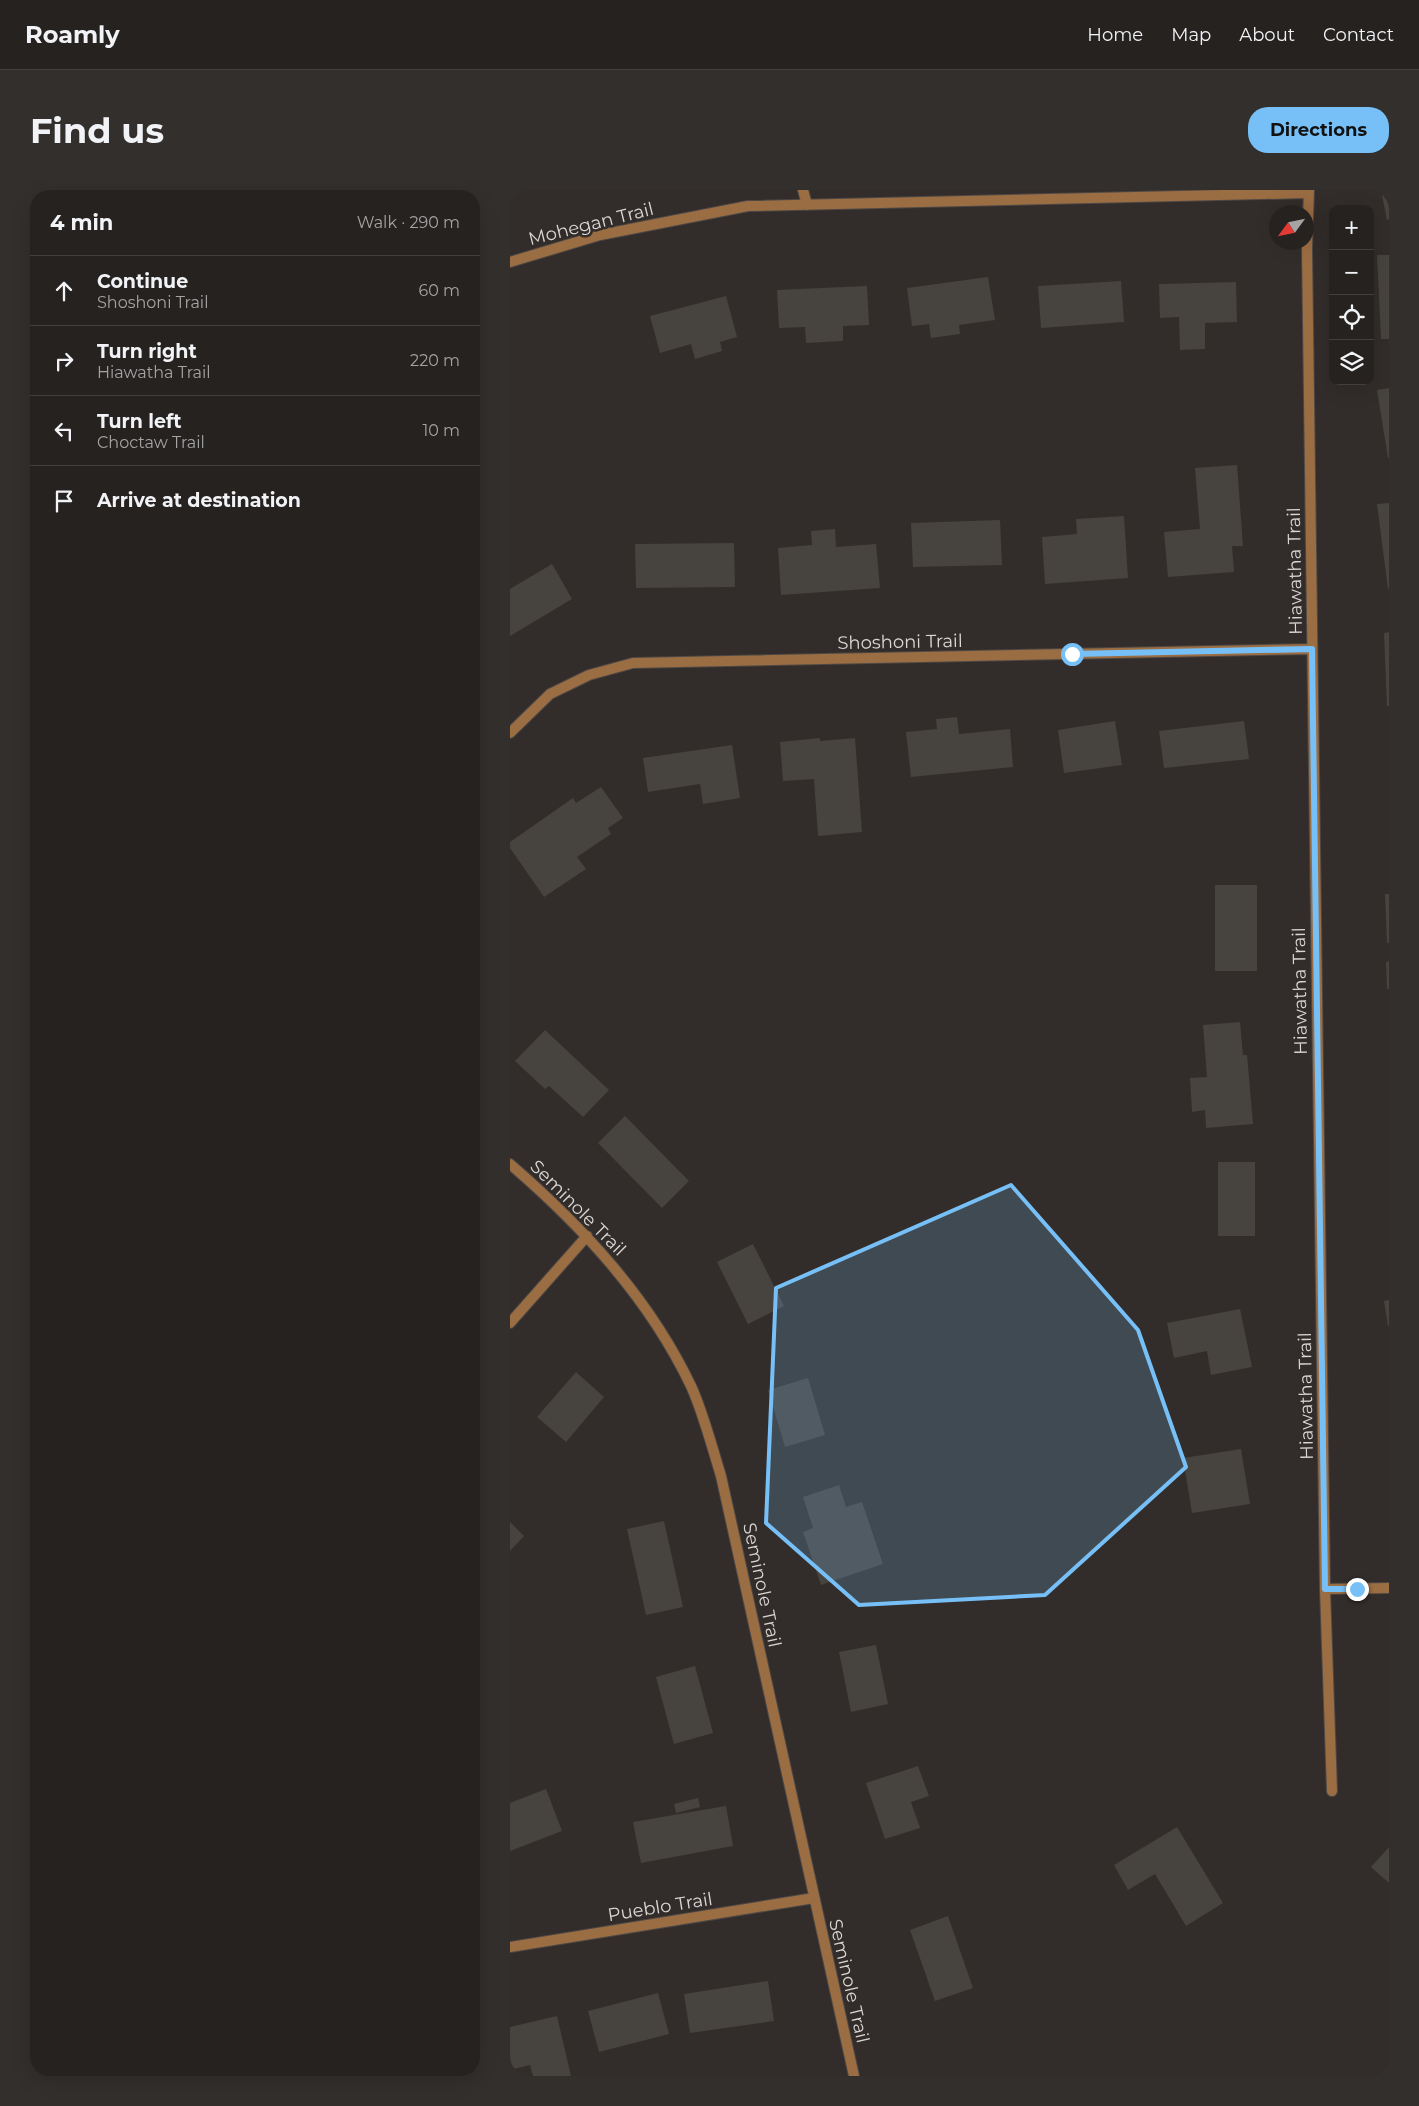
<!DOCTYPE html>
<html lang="en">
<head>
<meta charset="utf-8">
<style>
  body { margin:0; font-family:Montserrat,sans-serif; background:#322f2d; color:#f1f3f6 }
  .controls { position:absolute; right:15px; top:15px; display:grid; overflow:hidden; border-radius:10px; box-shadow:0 5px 20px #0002 }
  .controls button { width:45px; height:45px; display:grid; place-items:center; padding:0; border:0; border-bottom:1px solid #423f3e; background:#262220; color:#f1f3f6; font:25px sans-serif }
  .compass { position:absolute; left:759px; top:15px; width:45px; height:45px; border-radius:50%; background:#262220; box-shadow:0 5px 20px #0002; rotate:237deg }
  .stop { position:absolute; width:15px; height:15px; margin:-11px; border:4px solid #77c0f7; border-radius:50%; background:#fff }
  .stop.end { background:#77c0f7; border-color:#fff; box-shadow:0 1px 5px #0008 }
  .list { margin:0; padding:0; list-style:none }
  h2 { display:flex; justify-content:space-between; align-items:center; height:65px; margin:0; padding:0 20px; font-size:21px }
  h2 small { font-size:16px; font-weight:400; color:#a4a4a5 }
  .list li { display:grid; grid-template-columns:32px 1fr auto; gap:15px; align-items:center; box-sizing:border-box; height:70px; padding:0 20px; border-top:1px solid #423f3e }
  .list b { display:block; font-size:19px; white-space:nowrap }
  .list p { margin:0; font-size:16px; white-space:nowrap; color:#a4a4a5 }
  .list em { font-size:16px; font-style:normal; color:#a4a4a5 }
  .icon { flex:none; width:28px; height:28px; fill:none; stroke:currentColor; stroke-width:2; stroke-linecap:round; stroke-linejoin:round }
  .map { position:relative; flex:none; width:879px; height:1886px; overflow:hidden; border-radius:20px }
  header { display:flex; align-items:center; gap:30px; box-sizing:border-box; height:70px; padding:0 25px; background:#262220; border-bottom:1px solid #423f3e }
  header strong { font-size:24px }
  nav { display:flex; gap:28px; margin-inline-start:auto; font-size:18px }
  .intro { display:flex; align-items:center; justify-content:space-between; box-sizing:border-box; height:120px; padding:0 30px }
  h1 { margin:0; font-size:35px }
  .button { padding:12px 22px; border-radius:20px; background:#77c0f7; color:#111; font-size:18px; font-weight:700 }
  main { display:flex; gap:30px; padding:0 30px }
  aside { flex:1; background:#262220; border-radius:20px; box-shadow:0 5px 20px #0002 }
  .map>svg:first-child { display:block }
  .building { fill:#47433f }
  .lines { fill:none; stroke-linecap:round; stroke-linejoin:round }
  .street-casing { stroke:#4d4845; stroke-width:12 }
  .street { stroke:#9b6d43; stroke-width:10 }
  .route { stroke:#77c0f7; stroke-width:6 }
  .marked { fill:#77c0f7; fill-opacity:0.2; stroke:#77c0f7; stroke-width:4; stroke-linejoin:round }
  .labels { text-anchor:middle; stroke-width:5; stroke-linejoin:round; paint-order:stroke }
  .street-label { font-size:18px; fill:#dad7d5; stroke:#322d2a }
</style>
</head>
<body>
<header>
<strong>Roamly</strong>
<nav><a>Home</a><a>Map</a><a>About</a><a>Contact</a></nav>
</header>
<div class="intro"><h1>Find us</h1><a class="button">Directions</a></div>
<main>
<aside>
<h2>4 min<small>Walk · 290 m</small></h2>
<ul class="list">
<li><svg class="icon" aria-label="ahead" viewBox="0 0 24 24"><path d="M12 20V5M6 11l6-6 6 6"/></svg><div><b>Continue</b><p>Shoshoni Trail</p></div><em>60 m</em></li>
<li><svg class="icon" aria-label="right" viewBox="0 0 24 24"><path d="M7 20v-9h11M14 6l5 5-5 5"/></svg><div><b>Turn right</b><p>Hiawatha Trail</p></div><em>220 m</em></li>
<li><svg class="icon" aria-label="left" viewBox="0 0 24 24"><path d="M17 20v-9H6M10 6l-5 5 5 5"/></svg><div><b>Turn left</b><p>Choctaw Trail</p></div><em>10 m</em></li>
<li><svg class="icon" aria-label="arrive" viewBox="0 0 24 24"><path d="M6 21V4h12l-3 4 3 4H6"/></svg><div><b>Arrive at destination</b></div></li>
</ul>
</aside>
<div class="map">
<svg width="879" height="1886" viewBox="0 0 879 1886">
  <rect width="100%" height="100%" fill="#322d2a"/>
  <path class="building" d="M871 0H879V29L877 30Z
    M867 65H879V149H871Z
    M478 87 485 130 449 135 450 144 421 148 419 134 402 136 397 98Z
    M611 91 614 132 531 138 528 96Z
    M726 92 727 132 695 133V159L670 160 669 127 650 128 649 94Z
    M357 96 359 135 333 136V151L296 153 295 137 269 138 267 100Z
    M216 106 227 147 210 152 212 161 185 169 181 154 150 163 140 126Z
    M879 198V268H878L867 200Z
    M727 275 733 356H722L724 382 658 387 654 342 690 339 685 278Z
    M879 313V399H878L867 314Z
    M614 326 618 388 535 394 532 347 567 344 566 329Z
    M490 330 492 375 403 377 401 333Z
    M325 339 326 357 366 354 370 398 271 405 268 358 302 355 301 341Z
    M224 353 225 397 126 398 125 354Z
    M42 374 62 409 0 446V399Z
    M879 442V516H877L874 443Z
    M447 527 449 544 500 539 503 577 401 587 396 542 427 539 426 529Z
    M605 531 612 575 554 583 548 540Z
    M734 531 739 569 654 578 649 541Z
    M310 548V551L345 548 352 642 308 646 304 589 273 591 270 552Z
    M222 555 230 608 193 614 190 594 138 602 133 568Z
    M91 597 113 628 98 638 101 644 67 667 76 679 34 707 0 658V652L63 608 66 613Z
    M705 695H747V781H705Z
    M875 704H879V753H877Z
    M879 771V799H877L876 772Z
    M730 832 733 865H737L743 934 696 938 695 920 682 922 680 888 697 887 693 835Z
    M35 840 99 900 73 927 39 896 35 899 5 871Z
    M115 926 179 991 152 1018 88 953Z
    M708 972H745V1046H708Z
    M243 1054 274 1116 238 1134 207 1072Z
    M879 1110V1136H878L874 1111Z
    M730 1119 742 1177 701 1185 697 1161 664 1168 657 1133Z
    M66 1182 94 1207 56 1252 27 1227Z
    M298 1188 315 1245 275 1257 258 1200Z
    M731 1259 740 1314 682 1323 673 1268Z
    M329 1295 336 1317 352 1312 373 1374 311 1395 293 1342 303 1338 293 1307Z
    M154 1331 173 1417 136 1425 117 1339Z
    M0 1332 14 1346 0 1361Z
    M366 1455 378 1514 341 1522 329 1462Z
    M185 1476 203 1543 164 1554 146 1487Z
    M408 1576 419 1606 401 1612 410 1638 375 1649 356 1593Z
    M36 1599 52 1641 0 1661V1613Z
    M188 1608 190 1617 166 1623 164 1614Z
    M216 1616 223 1656 131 1673 123 1632Z
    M667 1637 713 1713 676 1736 645 1684 618 1700 604 1675Z
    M879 1657V1693L861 1677Z
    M438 1726 463 1798 425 1811 400 1740Z
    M258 1791 264 1831 180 1843 174 1804Z
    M148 1803 159 1844 89 1862 78 1821Z
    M47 1826 61 1886H23L20 1875 0 1880V1837Z"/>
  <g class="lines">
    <defs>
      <path id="street" d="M293 0 297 15
        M799 0 797 59 815 1399 822 1601
        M0 72 90 45 238 16 799 3
        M0 543 40 504 79 485 123 473 802 459
        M0 974C73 1037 139 1108 181 1196 193 1222 202 1257 211 1286L344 1886
        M0 1133 77 1046
        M815 1399 879 1398
        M0 1757 304 1708"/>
    </defs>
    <use href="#street" class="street-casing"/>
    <use href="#street" class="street"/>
  </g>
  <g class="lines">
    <path class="route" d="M562 464 802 459 815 1399H847"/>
  </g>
  <path class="marked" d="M501 995 628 1140 676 1277 535 1405 349 1415 256 1333 266 1098Z"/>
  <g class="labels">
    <g class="street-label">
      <text transform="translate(81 34) rotate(-14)" y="6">Mohegan Trail</text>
      <text transform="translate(785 381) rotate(-91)" y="6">Hiawatha Trail</text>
      <text transform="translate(390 452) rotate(-1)" y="6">Shoshoni Trail</text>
      <text transform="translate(790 801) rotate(-91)" y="6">Hiawatha Trail</text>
      <text transform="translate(68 1018) rotate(45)" y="6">Seminole Trail</text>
      <text transform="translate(796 1206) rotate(-91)" y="6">Hiawatha Trail</text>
      <text transform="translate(252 1395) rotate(78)" y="6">Seminole Trail</text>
      <text transform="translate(150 1717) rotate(-9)" y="6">Pueblo Trail</text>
      <text transform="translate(339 1791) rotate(77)" y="6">Seminole Trail</text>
    </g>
  </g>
</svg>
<div class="controls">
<button>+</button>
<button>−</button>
<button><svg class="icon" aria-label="locate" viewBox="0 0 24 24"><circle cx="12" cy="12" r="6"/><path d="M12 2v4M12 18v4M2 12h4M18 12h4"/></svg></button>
<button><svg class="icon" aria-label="layers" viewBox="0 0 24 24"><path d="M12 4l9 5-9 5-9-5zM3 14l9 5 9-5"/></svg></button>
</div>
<svg class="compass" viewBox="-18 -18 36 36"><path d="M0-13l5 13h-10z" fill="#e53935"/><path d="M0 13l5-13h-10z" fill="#a4a4a5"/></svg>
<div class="stop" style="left:562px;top:464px"></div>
<div class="stop end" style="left:847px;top:1399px"></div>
</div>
</main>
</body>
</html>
